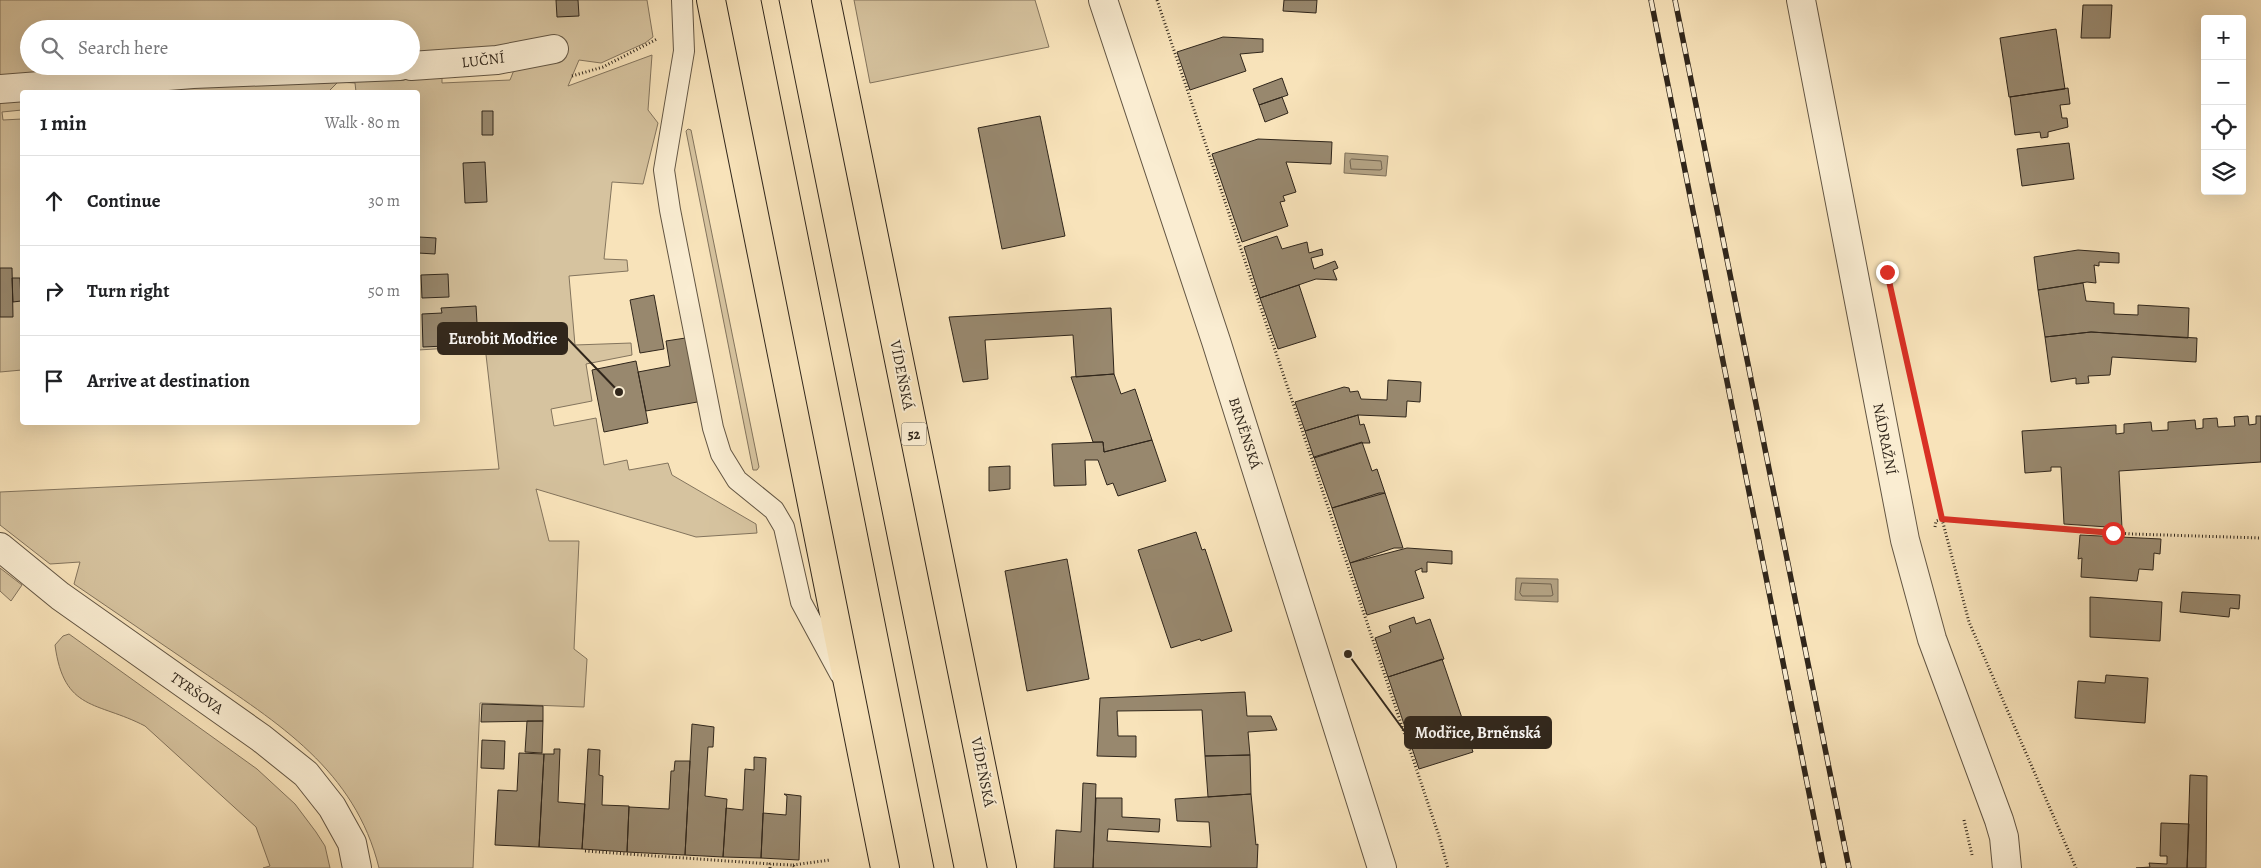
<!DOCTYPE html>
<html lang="en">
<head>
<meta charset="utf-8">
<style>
  body { margin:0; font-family:Alegreya,serif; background:#f6f6f6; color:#202124 }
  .controls { position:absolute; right:15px; top:15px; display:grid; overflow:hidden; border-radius:5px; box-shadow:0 5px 20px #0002 }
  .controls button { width:45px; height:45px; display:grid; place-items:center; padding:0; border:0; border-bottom:1px solid #e0e0e0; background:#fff; color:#202124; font:25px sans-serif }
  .stop { position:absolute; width:15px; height:15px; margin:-11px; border:4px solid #d93025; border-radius:50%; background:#fff }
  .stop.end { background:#d93025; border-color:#fff; box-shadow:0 1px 5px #0008 }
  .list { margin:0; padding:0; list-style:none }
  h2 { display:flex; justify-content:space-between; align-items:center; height:65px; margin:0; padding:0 20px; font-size:21px }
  h2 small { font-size:16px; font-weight:400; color:#757577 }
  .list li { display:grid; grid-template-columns:32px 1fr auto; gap:15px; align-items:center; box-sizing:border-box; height:90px; padding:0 20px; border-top:1px solid #e0e0e0 }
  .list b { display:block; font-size:19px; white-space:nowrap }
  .list em { font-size:16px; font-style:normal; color:#757577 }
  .icon { flex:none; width:28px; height:28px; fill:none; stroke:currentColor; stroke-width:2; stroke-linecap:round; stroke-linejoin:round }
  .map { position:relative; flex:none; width:2261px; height:868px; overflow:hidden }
  .search { position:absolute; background:#fff; box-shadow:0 5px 20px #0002; left:20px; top:20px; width:400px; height:55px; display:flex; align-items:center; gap:12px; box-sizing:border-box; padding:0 18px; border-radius:28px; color:#757577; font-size:19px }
  .panel { position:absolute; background:#fff; box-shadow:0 5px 20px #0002; left:20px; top:90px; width:400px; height:335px; border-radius:5px }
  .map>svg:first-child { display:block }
  .green { fill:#d6c39f; stroke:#83745d }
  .water { fill:#b4a384; stroke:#7f715a }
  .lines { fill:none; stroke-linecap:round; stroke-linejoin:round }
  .shore { stroke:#726450; stroke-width:1 }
  .building { fill:#98886e; stroke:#30261b }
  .service-casing { stroke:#625543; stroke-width:22 }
  .minor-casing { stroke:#625543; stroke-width:30 }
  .tertiary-casing { stroke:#625543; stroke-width:30 }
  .trunk-casing { stroke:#30261b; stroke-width:30 }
  .path { stroke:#30261b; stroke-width:3; stroke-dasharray:1 2.5; stroke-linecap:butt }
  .service { stroke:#faedd2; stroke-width:20 }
  .minor { stroke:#faedd2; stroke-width:28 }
  .tertiary { stroke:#faedd2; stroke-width:28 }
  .trunk { stroke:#f8e3ba; stroke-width:28 }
  .tram { stroke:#30261b; stroke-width:1 }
  .rail-casing { stroke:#30261b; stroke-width:5.5 }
  .rail { stroke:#faedd2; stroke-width:4; stroke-dasharray:11; stroke-linecap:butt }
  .route { stroke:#d93025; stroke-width:6 }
  .labels { text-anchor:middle; stroke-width:4; stroke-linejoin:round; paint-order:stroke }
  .shield { fill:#faedd2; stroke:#6d6252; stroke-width:1 }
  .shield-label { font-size:14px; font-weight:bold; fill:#30261b }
  .street-label { font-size:15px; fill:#30261b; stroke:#faedd2 }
  .leader { fill:none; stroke:#30261b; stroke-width:2 }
  .callout-dot { fill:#30261b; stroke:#faedd2; stroke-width:2 }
  .callout { fill:#30261b; stroke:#30261b; stroke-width:2 }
  .callout-label { font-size:16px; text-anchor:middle; font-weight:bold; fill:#fff }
</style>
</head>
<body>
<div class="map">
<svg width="2261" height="868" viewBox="0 0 2261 868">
  <rect width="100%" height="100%" fill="#f8e3ba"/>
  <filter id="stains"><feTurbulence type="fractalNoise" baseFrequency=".004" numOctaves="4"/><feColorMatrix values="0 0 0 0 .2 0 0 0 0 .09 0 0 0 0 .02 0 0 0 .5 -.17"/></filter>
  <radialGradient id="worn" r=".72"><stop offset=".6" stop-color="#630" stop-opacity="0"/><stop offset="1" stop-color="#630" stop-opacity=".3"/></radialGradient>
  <path class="green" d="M0 0H647L653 37 645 43 601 63 579 60 568 86 652 55 648 110 658 123 643 184 612 182 604 259 627 260 628 271 569 276 575 345 631 343 632 355 586 364 592 401 551 409 554 426 596 418 604 465 627 460 629 470 668 463 672 475 756 524 757 533 696 537 536 489 549 541H579L574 649 587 659 584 707 480 703 473 868H379C355 770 278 723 200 670 158 641 116 613 74 584L80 562 50 564 0 525V492L499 469 485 346 418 350V92H356L355 83 338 82 330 90V92H61L442 72V83L510 80 516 65 411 58V29H29V66H207L0 82Z
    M854 0H1035L1049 47 870 83Z
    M22 96V110L2 112 3 120 22 119V370L0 372V98Z
    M688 129 691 130 759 467 757 470H753L686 131Z
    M0 568 22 585 11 601 0 591Z
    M69 634 257 769 295 804 316 832 325 846 330 868H263L270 866 256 827 145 726C97 701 64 712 55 645L63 636Z"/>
  <path class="water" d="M1345 153 1388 156 1386 176 1344 173Z
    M1516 578 1558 579V602L1515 600Z"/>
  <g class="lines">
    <path class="shore" d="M1352 159 1381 161 1382 169 1380 170 1351 169 1350 161Z
      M1522 583 1551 584 1553 595 1551 596H1522L1520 593Z"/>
  </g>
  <path class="building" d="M556 0H578L579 16 557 17Z
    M1284 0H1317L1316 13 1283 11Z
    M2083 5H2112L2110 38H2081Z
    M2056 29 2065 89 2009 97 2000 38Z
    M1223 37 1263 39V52L1240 54 1246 71 1190 90 1177 52Z
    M1282 78 1288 95 1259 105 1253 89Z
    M2068 88 2070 104 2060 105 2062 118H2067L2068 127 2048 132V137L2041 138 2040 132 2015 135 2010 97Z
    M1282 97 1288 113 1265 122 1259 105Z
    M482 111H493V135H482Z
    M1040 116 1065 236 1002 249 978 128Z
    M1258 139 1332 142 1331 164 1286 162 1296 192 1283 196 1285 201 1280 202 1288 226 1242 242 1212 154Z
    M2069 143 2074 179 2022 186 2017 149Z
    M485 162 487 202 465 203 463 163Z
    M1277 236 1282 249 1307 242 1309 253 1322 249 1323 255 1311 258 1314 269 1335 261 1338 268 1333 270 1337 280 1316 279 1260 298 1244 247Z
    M419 237 436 238 435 254 418 253Z
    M2078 250 2119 253V263L2099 262V266L2094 265 2096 283 2087 282 2038 290 2034 257Z
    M0 268H12L13 317H0Z
    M448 274 449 297 422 298 421 275Z
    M12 278H20L21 301 13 302Z
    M2083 283 2086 301 2114 303V314L2138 315V305L2189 308 2188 338 2091 332 2045 337 2038 290Z
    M1299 285 1316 337 1278 349 1260 298Z
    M654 295 664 349 640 353 630 300Z
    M476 306 478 340 445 341V346L423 347 422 314 442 313 441 308Z
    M1111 308 1114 374 1076 377 1073 335 985 340 988 379 963 382 949 317Z
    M2091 332 2197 338 2196 362 2112 357 2110 375 2088 376 2089 383 2076 384V378L2051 382 2045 337Z
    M692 337 703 401 646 411 638 372 670 366 666 341Z
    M636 361 648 423 604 432 592 370Z
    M1114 374 1121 394 1135 389 1152 440 1104 452 1103 442H1093L1071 377Z
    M1388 380 1421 382 1420 402 1407 401 1406 417 1358 415 1305 431 1295 402 1344 387 1349 388 1350 392 1358 391 1361 399 1387 400Z
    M1358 415 1360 425 1364 424 1370 443H1361L1314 458 1305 431Z
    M2248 416 2249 425 2256 424V416H2261V462L2119 471 2122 528 2064 524 2061 467H2051V471L2025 473 2022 431 2116 425V434L2124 433V424L2151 422 2152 431 2168 430V422L2195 420 2196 429 2203 428V419L2217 418 2218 427 2235 426 2234 417Z
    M1152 440 1166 481 1118 496 1113 483 1107 485 1098 460H1085L1086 485 1054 486 1052 444 1103 442 1104 452Z
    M1362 442 1372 471 1377 469 1385 493 1332 508 1314 457Z
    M1010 466V489L989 491V467Z
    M1379 493H1385L1403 548H1394L1350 563 1332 508Z
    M1196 532 1202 550 1205 549 1232 631 1201 641 1200 639 1171 648 1138 550Z
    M2080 535 2161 539 2160 554 2154 553 2153 570 2139 569 2137 581 2081 577 2082 558 2078 559Z
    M1407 548 1452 551V564L1427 562V572H1422V568L1415 571 1424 598 1367 615 1350 563Z
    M1067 559 1089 679 1027 691 1005 571Z
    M2182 592 2240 595 2239 609 2230 608 2229 617 2180 612Z
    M2090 597 2162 602 2160 641 2090 637Z
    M1414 617 1416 624 1430 619 1444 659 1388 677 1375 638 1391 632 1389 626Z
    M1442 659 1463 721 1408 736 1388 677Z
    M2106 675 2148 678 2145 723 2075 718 2078 681 2105 683Z
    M1245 692 1247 716H1271L1277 730 1248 732 1250 755 1205 756 1202 710 1117 711 1118 736H1136V757L1097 756 1100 698Z
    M482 704 543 706V721L481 722Z
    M527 721H543L542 753 525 752Z
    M1463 721 1473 752 1419 769 1408 736Z
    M692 724 714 727 713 747H708L705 796 727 799 723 857 685 855Z
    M482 740 505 741 504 769 481 768Z
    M554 749H560L558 802 585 804 582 849 539 847 544 754H554Z
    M588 749 600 750 599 775 603 776 602 805 629 806 627 852 582 849Z
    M519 753 544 754 539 847 495 845 498 790 517 791Z
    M1250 755 1251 794 1208 797 1205 756Z
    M754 757 766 758 761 858 723 857 726 808 743 810 745 769 754 770Z
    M675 761H690L685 855 627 852 629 807 669 809 671 771H674Z
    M2190 775 2207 776 2206 868H2187Z
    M1083 783 1096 784 1093 868H1054L1056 830 1081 832Z
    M784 794 801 796 799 860 761 858 763 813 786 815 787 796Z
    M1251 794 1256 845 1258 844 1257 868H1093L1096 798H1122V817L1160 819 1159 832 1108 829 1107 841 1211 847 1209 822 1177 821 1175 799Z
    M2161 823 2189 824 2187 868H2136L2150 867 2149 863 2167 864V856H2160Z"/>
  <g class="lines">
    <defs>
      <path id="service" d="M682 0 684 51 664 170 670 210 713 428 721 454 737 480 774 510 784 527 801 602 840 674"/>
      <path id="minor" d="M411 66 497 60 554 49
        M0 89 193 74 400 66
        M0 547 60 596 261 738 306 774 332 807 352 843 357 868"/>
      <path id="tertiary" d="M1103 0 1216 341 1382 868
        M1801 0 1905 540 1932 639 1999 820 2004 837 2007 868"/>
      <path id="trunk" d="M711 0 885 868
        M826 0 1002 868"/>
    </defs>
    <use href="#service" class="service-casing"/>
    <use href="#minor" class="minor-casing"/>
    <use href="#tertiary" class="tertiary-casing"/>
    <use href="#trunk" class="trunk-casing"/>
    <path class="path" d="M1157 0 1439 836 1448 868
      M572 76 603 67 657 39
      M1891 290 1942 519 1969 622 2076 868
      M1935 527 1936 521 1942 519 2132 534 2261 538
      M1964 820 1972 855
      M585 851 770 864
      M793 865 830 860
      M770 868V864L793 865 795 868"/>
    <use href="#service" class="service"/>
    <use href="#minor" class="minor"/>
    <use href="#tertiary" class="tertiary"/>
    <use href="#trunk" class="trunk"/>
    <path class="tram" d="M761 0 934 868
      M779 0 954 868"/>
    <defs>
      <path id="rail" d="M1651 0 1824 868
        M1675 0 1849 868"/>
    </defs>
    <use href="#rail" class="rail-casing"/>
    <use href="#rail" class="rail"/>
  </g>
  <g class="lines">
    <path class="route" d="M1887 272 1942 519 2113 533"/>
  </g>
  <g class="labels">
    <rect class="shield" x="901.5" y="422.5" width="25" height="23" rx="4"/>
    <g class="shield-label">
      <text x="914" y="439">52</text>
    </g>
    <g class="street-label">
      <text transform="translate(483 60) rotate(-7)" y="5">LUČNÍ</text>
      <text transform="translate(902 375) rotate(79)" y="5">VÍDEŇSKÁ</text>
      <text transform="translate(1245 433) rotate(72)" y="5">BRNĚNSKÁ</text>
      <text transform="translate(1885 439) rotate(79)" y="5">NÁDRAŽNÍ</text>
      <text transform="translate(197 693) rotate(35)" y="5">TYRŠOVA</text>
      <text transform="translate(983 772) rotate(79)" y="5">VÍDEŇSKÁ</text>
    </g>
  </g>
  <path class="leader" d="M619 392L567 338M1348 654L1405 732"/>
  <g class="callout-dot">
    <circle cx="619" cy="392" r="5"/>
    <circle cx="1348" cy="654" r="5"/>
  </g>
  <g class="callout">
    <rect x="438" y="323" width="129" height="31" rx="5"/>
    <rect x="1405" y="717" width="146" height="31" rx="5"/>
  </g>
  <g class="callout-label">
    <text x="503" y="344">Eurobit Modřice</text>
    <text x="1478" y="738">Modřice, Brněnská</text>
  </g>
  <rect width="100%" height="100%" filter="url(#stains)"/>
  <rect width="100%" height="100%" fill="url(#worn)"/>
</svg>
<div class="controls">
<button>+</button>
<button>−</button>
<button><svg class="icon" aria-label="locate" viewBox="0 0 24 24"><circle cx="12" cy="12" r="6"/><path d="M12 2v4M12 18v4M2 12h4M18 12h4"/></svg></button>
<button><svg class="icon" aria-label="layers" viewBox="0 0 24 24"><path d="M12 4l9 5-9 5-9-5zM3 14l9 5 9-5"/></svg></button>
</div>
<div class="stop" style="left:2113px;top:533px"></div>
<div class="stop end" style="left:1887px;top:272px"></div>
<div class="search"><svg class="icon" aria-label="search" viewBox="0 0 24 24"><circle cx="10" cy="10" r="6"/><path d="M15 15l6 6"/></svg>Search here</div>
<section class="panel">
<h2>1 min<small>Walk · 80 m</small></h2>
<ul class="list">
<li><svg class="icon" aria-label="ahead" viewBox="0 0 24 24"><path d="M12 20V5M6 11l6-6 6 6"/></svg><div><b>Continue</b></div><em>30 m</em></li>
<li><svg class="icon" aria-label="right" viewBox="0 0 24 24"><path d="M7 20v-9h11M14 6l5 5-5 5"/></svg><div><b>Turn right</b></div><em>50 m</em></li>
<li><svg class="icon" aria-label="arrive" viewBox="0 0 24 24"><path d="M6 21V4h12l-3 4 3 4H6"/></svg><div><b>Arrive at destination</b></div></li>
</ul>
</section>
</div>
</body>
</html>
